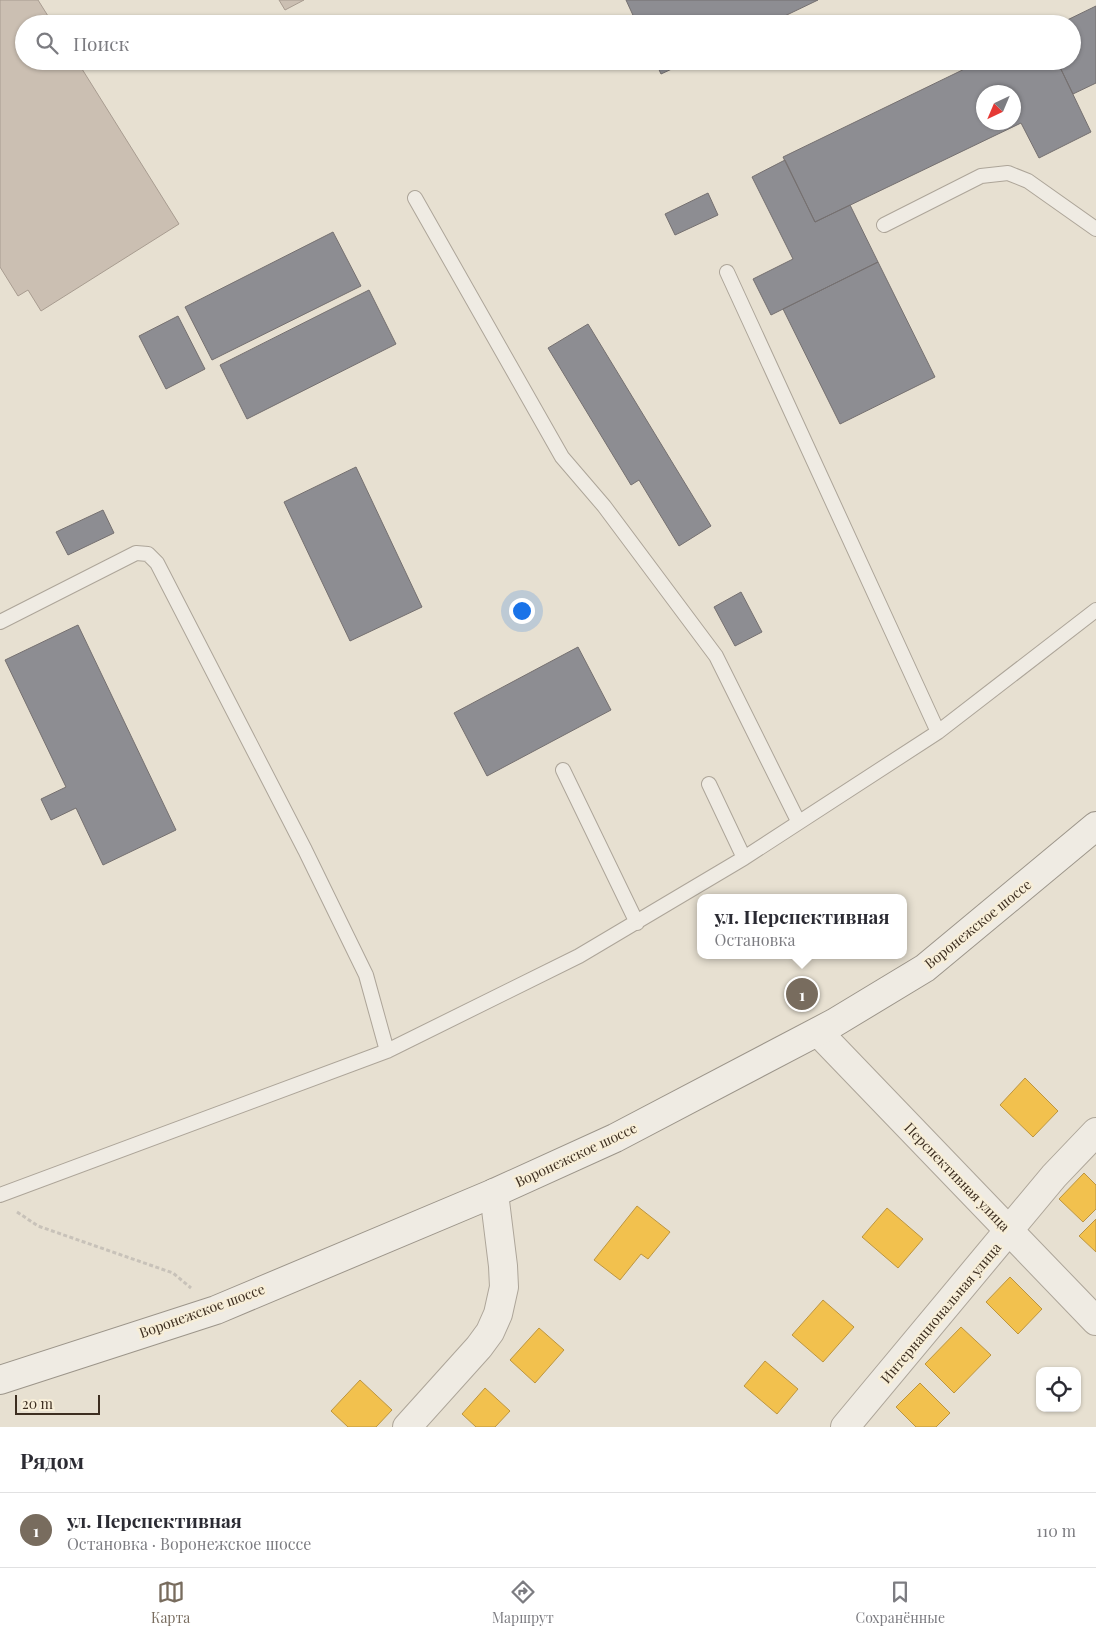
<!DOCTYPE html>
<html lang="ru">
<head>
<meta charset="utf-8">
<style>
  body { margin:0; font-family:"Playfair Display",serif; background:#f7f7f7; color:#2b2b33 }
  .controls { position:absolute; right:15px; bottom:15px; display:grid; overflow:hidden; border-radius:10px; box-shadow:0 1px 4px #0004 }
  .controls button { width:45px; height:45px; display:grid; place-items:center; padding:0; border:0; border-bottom:1px solid #e1e1e2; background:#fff; color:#2b2b33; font:25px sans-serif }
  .compass { position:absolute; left:976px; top:85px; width:45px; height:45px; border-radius:50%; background:#fff; box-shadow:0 1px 4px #0004; rotate:224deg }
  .scale { position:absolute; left:15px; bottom:12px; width:85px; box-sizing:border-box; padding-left:5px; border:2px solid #3d2e20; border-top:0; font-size:14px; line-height:18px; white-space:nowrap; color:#3d2e20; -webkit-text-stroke:4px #f7eed8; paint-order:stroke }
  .you { position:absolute; left:521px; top:610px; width:18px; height:18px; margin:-12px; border:4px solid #fff; border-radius:50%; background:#1a73e8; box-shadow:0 0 0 8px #1a73e833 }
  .badge { display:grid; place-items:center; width:32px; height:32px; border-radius:50%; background:#786c5e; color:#fff; font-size:16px; font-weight:700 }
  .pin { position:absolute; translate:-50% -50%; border:2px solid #fff; box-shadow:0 1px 5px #0006 }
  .popup { position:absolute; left:697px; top:894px; width:210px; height:65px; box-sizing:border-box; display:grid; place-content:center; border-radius:10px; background:#fff; filter:drop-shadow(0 1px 4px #0005); font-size:16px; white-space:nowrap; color:#7c7c81 }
  .popup b { font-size:19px; color:#2b2b33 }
  .popup::after { content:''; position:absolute; left:50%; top:100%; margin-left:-10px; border:10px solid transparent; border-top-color:#fff }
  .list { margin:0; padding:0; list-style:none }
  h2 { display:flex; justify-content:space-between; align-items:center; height:65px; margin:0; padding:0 20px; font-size:21px }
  h2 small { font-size:16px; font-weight:400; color:#7c7c81 }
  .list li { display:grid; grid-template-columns:32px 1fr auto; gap:15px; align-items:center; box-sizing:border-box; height:75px; padding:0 20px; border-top:1px solid #e1e1e2 }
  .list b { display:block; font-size:19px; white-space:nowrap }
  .list p { margin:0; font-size:16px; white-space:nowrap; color:#7c7c81 }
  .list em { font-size:16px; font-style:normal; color:#7c7c81 }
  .icon { flex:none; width:28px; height:28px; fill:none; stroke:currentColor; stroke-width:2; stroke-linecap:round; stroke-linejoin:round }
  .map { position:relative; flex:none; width:1096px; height:1427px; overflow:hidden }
  .search { position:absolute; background:#fff; box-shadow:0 1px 4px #0004; left:15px; right:15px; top:15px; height:55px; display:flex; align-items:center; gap:12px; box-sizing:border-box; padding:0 18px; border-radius:28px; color:#7c7c81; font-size:19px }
  .sheet { height:140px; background:#fff }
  nav { display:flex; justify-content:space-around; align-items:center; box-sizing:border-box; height:70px; border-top:1px solid #e1e1e2; background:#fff; font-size:14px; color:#7c7c81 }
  nav a { display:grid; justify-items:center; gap:2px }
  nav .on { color:#786c5e }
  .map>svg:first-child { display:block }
  .homes { fill:#f2c14e; stroke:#bc9540 }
  .industry { fill:#8d8d92; stroke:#757070; fill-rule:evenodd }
  .building { fill:#cbbfb2; stroke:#a89c90 }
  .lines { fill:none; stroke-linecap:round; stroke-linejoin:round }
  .lane-casing { stroke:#ada599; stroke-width:16 }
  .street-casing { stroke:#ada599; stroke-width:30 }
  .secondary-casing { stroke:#9c958a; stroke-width:30 }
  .path { stroke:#c8c2b9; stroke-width:3; stroke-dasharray:4 2.5; stroke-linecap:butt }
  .lane { stroke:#efebe3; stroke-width:14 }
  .street { stroke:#efebe3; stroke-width:28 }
  .secondary { stroke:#efebe3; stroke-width:28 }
  .labels { text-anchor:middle; stroke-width:5; stroke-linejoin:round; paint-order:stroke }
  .street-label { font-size:14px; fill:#3d2e20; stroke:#f7eed8 }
</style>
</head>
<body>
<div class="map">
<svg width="1096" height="1427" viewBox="0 0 1096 1427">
  <rect width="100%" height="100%" fill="#e7e0d1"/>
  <path class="homes" d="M1025 1078 1058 1111 1033 1137 1000 1105Z
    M1084 1173 1096 1185V1209L1083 1222 1059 1199Z
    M637 1206 670 1232 648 1259 641 1254 620 1280 594 1260Z
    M887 1208 923 1239 898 1268 862 1237Z
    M1096 1219V1252L1079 1236Z
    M1010 1277 1042 1309 1018 1334 986 1302Z
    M823 1300 854 1327 823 1362 792 1335Z
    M961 1327 991 1355 954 1393 925 1364Z
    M539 1328 564 1350 535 1383 510 1360Z
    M765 1361 798 1389 777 1414 744 1386Z
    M360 1380 392 1410 376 1427H348L331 1411Z
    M920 1383 950 1413 936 1427H916L896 1407Z
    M485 1388 510 1411 495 1427H476L462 1414Z"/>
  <path class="industry" d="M626 0H818L768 24H637Z
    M1096 6V83L1073 94 1057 61H1072V24H1059Z
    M655 61H689L661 74Z
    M981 61H1057L1091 132 1039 158 1021 123 815 222 783 157ZM984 92H1014V122H984Z
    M785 160 815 222 850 205 878 262 771 315 753 279 793 259 752 177Z
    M708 193 718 215 675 235 665 214Z
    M333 232 361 286 212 360 185 307Z
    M878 262 935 377 840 424 783 309Z
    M369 290 396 344 247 419 220 365Z
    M178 316 205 369 166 389 139 336Z
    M588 324 711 526 679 546 639 480 631 485 548 348Z
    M356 467 422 607 350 641 284 502Z
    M103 510 114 533 68 555 56 532Z
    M741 592 762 632 735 646 714 607Z
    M78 625 176 830 103 865 76 808 51 820 41 799 66 787 5 660Z
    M578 647 611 710 487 776 454 713Z"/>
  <path class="building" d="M0 0H38L53 24H24V61H77L179 224 41 311 28 290 18 296 0 267Z
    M279 0H304L285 10Z"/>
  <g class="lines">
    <defs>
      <path id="lane" d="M415 198 562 457 604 506 716 656 798 821
        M884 225 981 176 1008 173 1028 181 1096 229
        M727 272 938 732
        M0 622 136 553 148 554 157 563 305 850 366 975 387 1051
        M563 770 637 923
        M709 784 744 858
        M0 1195 387 1051 579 956 744 858 938 732 1096 610"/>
      <path id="street" d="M818 1032 1096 1321
        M407 1427 479 1347 490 1332 498 1314 504 1287 503 1266 494 1193
        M845 1427 1054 1176 1096 1132"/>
      <path id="secondary" d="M0 1380 216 1310 494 1193 615 1138 834 1023 925 968 1096 826"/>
    </defs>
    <use href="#lane" class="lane-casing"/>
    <use href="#street" class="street-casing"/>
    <use href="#secondary" class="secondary-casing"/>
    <path class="path" d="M17 1212 38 1226 173 1273 191 1288"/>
    <use href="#lane" class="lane"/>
    <use href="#street" class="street"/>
    <use href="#secondary" class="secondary"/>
  </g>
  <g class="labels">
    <g class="street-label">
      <text transform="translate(978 924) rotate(-39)" y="5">Воронежское шоссе</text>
      <text transform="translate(576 1155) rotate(-25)" y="5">Воронежское шоссе</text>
      <text transform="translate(957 1177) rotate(46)" y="5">Перспективная улица</text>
      <text transform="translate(202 1311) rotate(-20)" y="5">Воронежское шоссе</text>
      <text transform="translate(941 1313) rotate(-50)" y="5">Интернациональная улица</text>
    </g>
  </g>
</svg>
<div class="controls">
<button><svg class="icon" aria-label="locate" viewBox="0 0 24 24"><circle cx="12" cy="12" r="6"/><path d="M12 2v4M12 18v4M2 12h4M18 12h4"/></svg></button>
</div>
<svg class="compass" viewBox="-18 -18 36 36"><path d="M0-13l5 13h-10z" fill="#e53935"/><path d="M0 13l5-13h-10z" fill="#7c7c81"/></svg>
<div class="scale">20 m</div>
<div class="you"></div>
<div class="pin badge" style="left:802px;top:994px">1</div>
<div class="popup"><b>ул. Перспективная</b>Остановка</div>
<div class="search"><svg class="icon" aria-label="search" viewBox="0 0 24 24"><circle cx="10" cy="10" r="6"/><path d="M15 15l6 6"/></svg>Поиск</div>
</div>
<section class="sheet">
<h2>Рядом<small></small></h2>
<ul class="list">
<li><span class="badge">1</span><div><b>ул. Перспективная</b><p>Остановка · Воронежское шоссе</p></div><em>110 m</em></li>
</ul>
</section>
<nav>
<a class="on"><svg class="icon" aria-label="map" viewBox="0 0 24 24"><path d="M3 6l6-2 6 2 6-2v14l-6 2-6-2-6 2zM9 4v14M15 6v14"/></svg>Карта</a>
<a><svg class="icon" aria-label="directions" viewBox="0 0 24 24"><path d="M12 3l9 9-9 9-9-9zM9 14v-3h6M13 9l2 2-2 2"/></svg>Маршрут</a>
<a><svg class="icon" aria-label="saved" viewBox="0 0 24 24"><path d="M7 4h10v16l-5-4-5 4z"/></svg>Сохранённые</a>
</nav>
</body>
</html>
